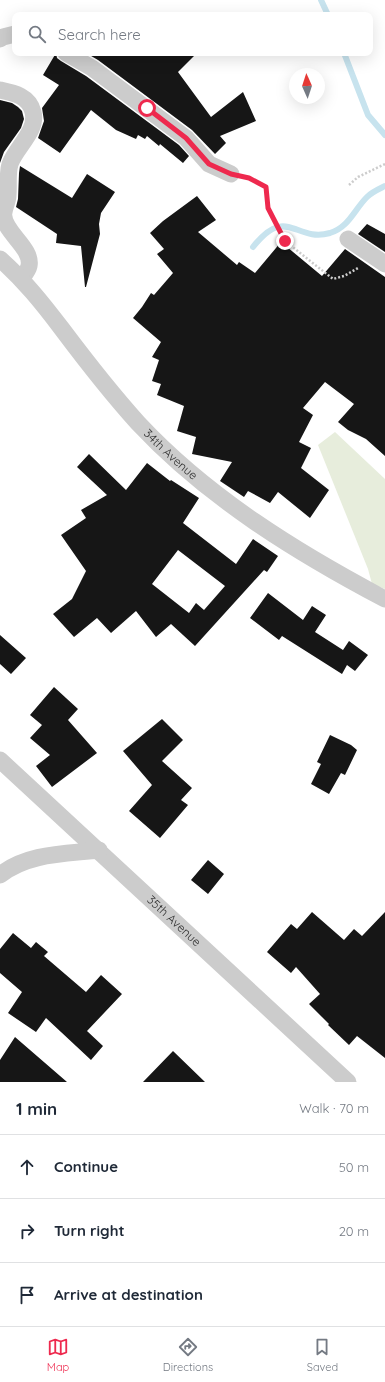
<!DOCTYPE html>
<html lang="en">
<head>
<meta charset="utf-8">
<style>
  body { margin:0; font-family:Quicksand,sans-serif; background:#f6f6f7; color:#1f2937 }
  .compass { position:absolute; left:289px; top:68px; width:36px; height:36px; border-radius:50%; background:#fff; box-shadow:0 4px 16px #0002; rotate:357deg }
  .stop { position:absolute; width:12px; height:12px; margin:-9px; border:3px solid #ee294e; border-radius:50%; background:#fff }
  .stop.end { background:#ee294e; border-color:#fff; box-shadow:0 1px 4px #0008 }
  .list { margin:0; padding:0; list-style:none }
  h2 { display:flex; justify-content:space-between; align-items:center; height:52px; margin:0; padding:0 16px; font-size:17px }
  h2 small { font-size:13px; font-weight:400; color:#747a83 }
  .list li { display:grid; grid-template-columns:26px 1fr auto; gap:12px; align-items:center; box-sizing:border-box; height:64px; padding:0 16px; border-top:1px solid #e0e1e3 }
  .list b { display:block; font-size:15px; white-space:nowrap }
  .list em { font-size:13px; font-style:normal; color:#747a83 }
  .icon { flex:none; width:22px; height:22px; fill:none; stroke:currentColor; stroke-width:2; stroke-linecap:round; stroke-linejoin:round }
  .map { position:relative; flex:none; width:385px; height:1082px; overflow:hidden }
  .search { position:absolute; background:#fff; box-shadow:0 4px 16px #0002; left:12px; right:12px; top:12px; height:44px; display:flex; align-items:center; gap:10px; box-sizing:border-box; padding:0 14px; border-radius:8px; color:#747a83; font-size:15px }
  .sheet { height:244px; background:#fff }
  nav { display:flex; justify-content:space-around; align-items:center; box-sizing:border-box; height:56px; border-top:1px solid #e0e1e3; background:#fff; font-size:11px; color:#747a83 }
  nav a { display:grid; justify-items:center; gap:2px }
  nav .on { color:#ee294e }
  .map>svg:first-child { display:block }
  .green { fill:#e7eddc }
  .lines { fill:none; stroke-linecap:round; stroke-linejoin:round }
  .stream { stroke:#c7e3ee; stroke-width:6 }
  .building { fill:#161616; fill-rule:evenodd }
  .path { stroke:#ccc; stroke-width:2.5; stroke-dasharray:2 2; stroke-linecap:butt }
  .street { stroke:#ccc; stroke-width:17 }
  .route { stroke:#ee294e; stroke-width:5 }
  .labels { text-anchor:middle; stroke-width:4; stroke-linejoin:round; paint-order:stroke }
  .street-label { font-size:12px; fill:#2f2f2f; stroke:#fff }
</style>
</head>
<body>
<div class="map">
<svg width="385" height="1082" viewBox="0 0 385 1082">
  <rect width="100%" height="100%" fill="#fff"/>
  <path class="green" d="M335 432 385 479V589L372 584 368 569 318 445Z"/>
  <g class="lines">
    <path class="stream" d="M321 0 328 15
      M344 53 368 115 385 135
      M253 247C287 204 295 243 330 233 349 227 354 210 367 197 372 192 379 189 385 186"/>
  </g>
  <path class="building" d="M56 53 57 58 61 61 86 76 179 145 189 156 183 163 160 144 159 146 147 136 145 139 138 135 136 139 116 130 91 110 60 153 38 138 44 121 42 108 59 85 43 75Z
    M86 53H197L178 72 211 117 243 92 256 121 220 136 226 143 215 154 192 130 98 60Z
    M0 100 12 103 18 107 22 111 24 119 21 128 4 152 0 163Z
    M20 166 72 198 87 174 115 192 101 213 99 224 100 234 86 287H85L81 246 56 243 57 234 16 207 18 199 19 173Z
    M197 196 216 220 198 232 237 265 239 262 255 273 281 242 322 276 345 249 385 277V456L366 439 348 430 338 422 354 404 325 382 303 408 313 415 299 442 311 448 301 468 329 490 310 518 278 492 270 503 248 491 244 497 220 481 232 462 192 454 196 437 177 431 184 406 157 395 161 384 152 381 159 360 152 357 161 342 133 318 142 307 151 293 154 295 173 273 157 254 164 249 150 233 163 221Z
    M367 224 385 234V252L358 234Z
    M89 454 126 490 147 463 170 481 171 480 199 498 183 523 236 564 253 539 278 556 267 572 264 570 195 646 171 624 156 637 136 611 111 633 97 618 74 637 53 614 72 599 86 571 61 535 86 518 81 510 107 495 77 467ZM178 550 225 586 204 610 196 603 189 613 152 584Z
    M268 593 303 620 312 606 326 615 315 632 343 650 349 641 368 655 355 671 347 665 342 674 282 636 279 640 250 618Z
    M0 635 26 658 11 674 0 664Z
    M54 687 78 709 68 720 97 753 52 787 36 766 50 755 30 738 42 725 30 715Z
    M162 719 183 740 162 761 192 788 181 800 188 805 160 838 129 811 152 785 123 751Z
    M330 735 351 745 357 750 345 775 341 773 329 794 311 784 321 764 317 762Z
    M208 860 224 874 208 894 191 880Z
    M312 912 344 940 354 929 362 936 385 912V1058L357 1036 349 1045 328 1025 329 1024 309 1004 320 994 296 967 291 973 267 952 291 924 297 929Z
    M13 933 31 948 36 942 48 952 44 956 86 992 101 975 122 994 87 1031 103 1046 91 1060 46 1018 36 1032 8 1013 22 992 0 973V949Z
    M15 1037 67 1082H0V1060Z
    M173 1051 205 1082H143Z"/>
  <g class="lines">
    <path class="path" d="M249 178 266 187 268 208 285 241 333 279 344 276 358 268
      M349 185 358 177 385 164"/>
    <g class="street">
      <path d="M0 39 3 37 15 34"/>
      <path d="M66 53 92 68 186 138 209 164 231 174"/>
      <path d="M0 90C14 93 29 96 33 112 38 131 16 147 10 164 7 174 9 184 8 195 8 201 5 206 4 212 0 230 33 247 29 266 28 271 24 275 21 279"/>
      <path d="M348 239 385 264"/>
      <path id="s1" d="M0 259C24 280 43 304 62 329 86 361 111 393 138 423 207 497 296 552 385 599"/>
      <path id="s2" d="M0 760 348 1082"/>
      <path d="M0 875C28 853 65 854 99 850"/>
    </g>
  </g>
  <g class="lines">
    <path class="route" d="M147 108 186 138 209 164 231 174 249 178 266 187 268 208 285 241"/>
  </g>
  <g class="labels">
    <g class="street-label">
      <text dy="4" stroke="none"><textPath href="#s1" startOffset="260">34th Avenue</textPath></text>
      <text dy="4" stroke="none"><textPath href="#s2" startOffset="237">35th Avenue</textPath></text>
    </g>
  </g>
</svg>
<svg class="compass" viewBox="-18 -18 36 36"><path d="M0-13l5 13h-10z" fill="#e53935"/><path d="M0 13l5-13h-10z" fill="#747a83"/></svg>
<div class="stop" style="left:147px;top:108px"></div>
<div class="stop end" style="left:285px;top:241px"></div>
<div class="search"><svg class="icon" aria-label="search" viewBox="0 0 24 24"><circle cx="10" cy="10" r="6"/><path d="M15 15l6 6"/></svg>Search here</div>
</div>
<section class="sheet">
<h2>1 min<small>Walk · 70 m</small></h2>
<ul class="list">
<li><svg class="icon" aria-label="ahead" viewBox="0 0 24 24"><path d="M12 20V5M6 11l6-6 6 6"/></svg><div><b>Continue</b></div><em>50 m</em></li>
<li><svg class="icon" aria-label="right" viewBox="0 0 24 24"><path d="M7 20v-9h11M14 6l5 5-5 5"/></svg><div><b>Turn right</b></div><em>20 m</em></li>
<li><svg class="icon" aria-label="arrive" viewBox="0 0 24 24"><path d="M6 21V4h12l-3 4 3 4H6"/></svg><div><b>Arrive at destination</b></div></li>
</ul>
</section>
<nav>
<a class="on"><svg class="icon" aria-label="map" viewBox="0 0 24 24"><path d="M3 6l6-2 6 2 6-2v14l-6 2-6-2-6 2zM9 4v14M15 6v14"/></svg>Map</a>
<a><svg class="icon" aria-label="directions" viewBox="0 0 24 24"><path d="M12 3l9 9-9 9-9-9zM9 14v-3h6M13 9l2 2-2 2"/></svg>Directions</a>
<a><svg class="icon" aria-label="saved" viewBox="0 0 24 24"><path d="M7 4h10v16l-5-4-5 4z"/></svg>Saved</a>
</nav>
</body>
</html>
